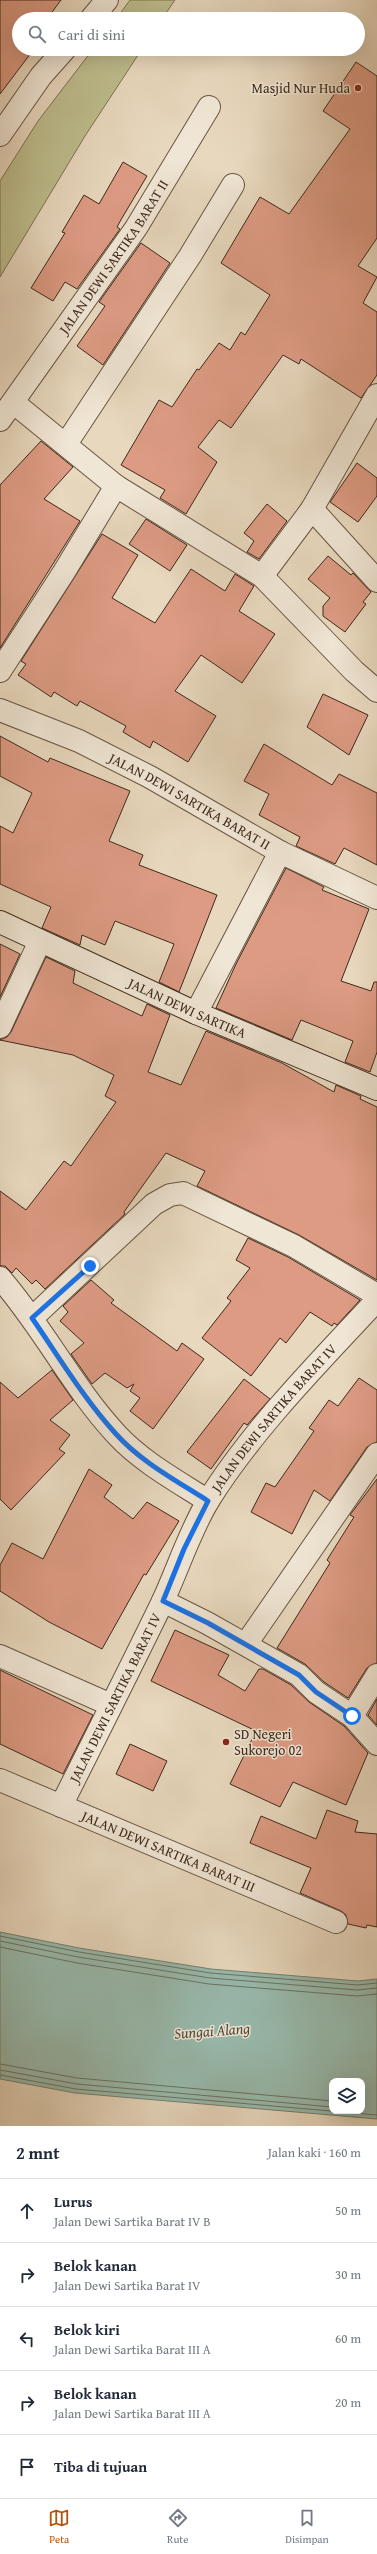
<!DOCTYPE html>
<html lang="id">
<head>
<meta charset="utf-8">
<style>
  body { margin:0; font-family:"Gentium Book Plus",serif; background:#f6f6f7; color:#1f2937 }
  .controls { position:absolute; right:12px; bottom:12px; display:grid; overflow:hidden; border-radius:8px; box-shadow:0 4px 16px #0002 }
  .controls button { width:36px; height:36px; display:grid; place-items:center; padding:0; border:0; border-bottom:1px solid #e0e1e3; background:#fff; color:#1f2937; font:20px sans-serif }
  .stop { position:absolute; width:12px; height:12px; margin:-9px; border:3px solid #1a73e8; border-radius:50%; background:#fff }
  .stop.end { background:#1a73e8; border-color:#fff; box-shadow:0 1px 4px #0008 }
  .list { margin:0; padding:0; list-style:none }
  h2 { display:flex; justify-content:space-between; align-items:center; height:52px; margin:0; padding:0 16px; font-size:17px }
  h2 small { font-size:13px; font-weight:400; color:#747a83 }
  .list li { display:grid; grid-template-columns:26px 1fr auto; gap:12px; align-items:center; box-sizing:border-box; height:64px; padding:0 16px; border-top:1px solid #e0e1e3 }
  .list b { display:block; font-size:15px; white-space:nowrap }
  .list p { margin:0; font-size:13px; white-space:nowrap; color:#747a83 }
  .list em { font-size:13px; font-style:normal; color:#747a83 }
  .icon { flex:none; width:22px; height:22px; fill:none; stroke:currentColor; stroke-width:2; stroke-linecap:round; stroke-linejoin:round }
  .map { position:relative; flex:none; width:377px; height:2126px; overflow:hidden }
  .search { position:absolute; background:#fff; box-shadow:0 4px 16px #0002; left:12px; right:12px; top:12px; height:44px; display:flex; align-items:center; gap:10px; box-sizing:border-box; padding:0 14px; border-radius:22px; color:#747a83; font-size:15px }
  .sheet { height:372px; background:#fff }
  nav { display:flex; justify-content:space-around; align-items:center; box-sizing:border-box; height:56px; border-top:1px solid #e0e1e3; background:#fff; font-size:11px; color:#747a83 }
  nav a { display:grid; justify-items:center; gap:2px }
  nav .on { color:#b45309 }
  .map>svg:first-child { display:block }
  .green { fill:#bdbc8d; stroke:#7e7254 }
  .water { fill:#98baad; stroke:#748072; fill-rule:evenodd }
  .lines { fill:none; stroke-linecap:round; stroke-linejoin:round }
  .shore { stroke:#6b7264; stroke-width:1 }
  .building { fill:#dd9b84; stroke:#3e291a }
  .street-casing { stroke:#685543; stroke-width:24 }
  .secondary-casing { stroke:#3e291a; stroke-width:24 }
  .street { stroke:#f0e6d5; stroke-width:22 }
  .secondary { stroke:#f0e6d5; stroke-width:22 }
  .route { stroke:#1a73e8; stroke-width:5 }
  .poi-dot { fill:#8f2418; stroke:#f0e6d5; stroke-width:1.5 }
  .labels { text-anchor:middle; stroke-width:3; stroke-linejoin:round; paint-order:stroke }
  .poi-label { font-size:14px; fill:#3e291a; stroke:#f0e6d5; text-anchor:end }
  .street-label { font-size:14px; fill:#3e291a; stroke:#f0e6d5 }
  .water-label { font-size:15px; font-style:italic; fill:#544d3f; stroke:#f0e6d5 }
</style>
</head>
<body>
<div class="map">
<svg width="377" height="2126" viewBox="0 0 377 2126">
  <rect width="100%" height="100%" fill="#e8d8be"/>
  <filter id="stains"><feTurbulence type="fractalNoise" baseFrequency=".005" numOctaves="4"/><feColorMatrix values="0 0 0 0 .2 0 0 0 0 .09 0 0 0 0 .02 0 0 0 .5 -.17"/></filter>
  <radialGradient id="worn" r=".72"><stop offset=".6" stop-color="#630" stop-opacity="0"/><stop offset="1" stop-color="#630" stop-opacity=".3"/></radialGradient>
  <path class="green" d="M130 0H175L162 19H116Z
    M93 49H142L85 136 0 277V181L38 121Z"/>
  <path class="water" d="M0 1932 79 1948 211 1969 358 1981 377 1979V2119L75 2093 0 2079ZM332 2081H362V2111H332Z"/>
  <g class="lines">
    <path class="shore" d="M0 1936 79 1952 210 1973 358 1985 377 1983
      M0 1941 78 1957 210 1978 357 1990 377 1988
      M0 1947 77 1963 209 1984 357 1996 377 1994
      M0 2064 77 2078 332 2101
      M0 2070 77 2084 332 2107
      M0 2075 76 2089 377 2115"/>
  </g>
  <path class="building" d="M0 0H61L47 19H19V49H34L0 94Z
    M356 62 377 76V238L358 266 377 277 363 303 377 312V375L361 398 301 359 299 364 283 355 231 428 219 420 198 447 217 462 186 514 160 498 165 490 121 465 159 400 172 407 197 369 199 370 219 343 230 350 241 332 245 335 270 295 221 263 260 197 289 214 350 129 323 111Z
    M123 162 147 176 122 218 117 227 120 229 77 289 65 282 53 301 31 288 65 233 62 232 84 195 99 204Z
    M141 243 170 263 103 365 77 346 105 306 99 302Z
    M41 441 73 467 44 499 80 521 0 648V485Z
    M357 463 377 478V496L358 522 330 502Z
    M267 504 287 521 259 559 247 552 254 541 244 533Z
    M146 519 187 545 170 571 129 544Z
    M102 534 138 555 112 598 155 623 191 569 225 591 235 574 254 586 239 611 275 634 242 683 201 655 175 691 216 716 188 762 153 741 150 748 123 732 126 726 80 701 77 706 54 692 51 697 18 675 26 664 21 661Z
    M328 556 351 575 353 573 371 592 363 602 366 604 345 632 323 616V606L330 598 308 579Z
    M323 694 368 715 349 755 307 727Z
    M0 736 48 762 50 758 130 791 109 841 143 855 139 865 217 895 179 992 159 982 174 944 115 921 105 945 82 935 80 945 42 928 51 907 0 884V826L13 833 32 793 0 776Z
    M264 744 332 785 339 774 377 793V865L344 848 335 864 296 846 300 837 259 815 269 794 244 781Z
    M286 868 324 887 322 890 369 909 341 981 371 991 374 982H377V1052L370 1072 345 1062 353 1041 301 1020 292 1040 216 1008 236 964Z
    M0 944 20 954 0 997Z
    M46 957 75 971 73 983 142 1016 147 1004 170 1015 148 1072 181 1085 206 1031 282 1063 334 1092 336 1085 361 1096 360 1099 377 1107V1280L299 1235 197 1186 205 1171 166 1153 124 1212 125 1214 45 1289 36 1280 32 1284 16 1268 12 1273 5 1266H0V1191L26 1210 64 1161 71 1166 116 1102 105 1096 114 1075 73 1055 0 1040 7 1037 11 1032Z
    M248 1238 288 1257 360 1300 337 1325 334 1323 332 1326 310 1312 286 1343 280 1338 251 1376 202 1338 231 1301 227 1298 250 1268 236 1260Z
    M91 1280 114 1300 111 1303 177 1351 182 1343 204 1359 153 1429 130 1411 140 1398 130 1391 134 1384 127 1388 105 1373 92 1384 71 1354 84 1343 60 1321 68 1312 63 1306Z
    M52 1370 73 1400 50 1420 70 1435 59 1449 65 1453 11 1510 0 1499V1382L18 1398Z
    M359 1378 377 1390V1442L367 1447 330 1501 314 1490 292 1534 251 1512 266 1483 275 1487 314 1431 309 1428 329 1400 338 1406Z
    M244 1379 270 1399 247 1425 244 1423 211 1469 187 1452Z
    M89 1469 112 1485 104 1497 133 1519 147 1502 179 1521 146 1575 144 1574 102 1649 49 1622 0 1591V1565L12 1543 43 1559Z
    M377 1479V1663L367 1668 348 1698 324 1682 305 1664 277 1648 330 1563 327 1560 354 1517 350 1515Z
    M175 1630 229 1655 218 1675 245 1691 259 1669H263L291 1685 309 1702 344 1726 368 1753 346 1805 293 1782 280 1807 230 1784 256 1731 151 1681Z
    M0 1670 93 1715 63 1774 0 1744Z
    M377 1699V1725L368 1715Z
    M130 1744 167 1761 153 1791 116 1774Z
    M327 1810 358 1821 355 1832 377 1834V1927L367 1925 366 1928 348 1924 346 1915 341 1911 300 1893 311 1868 250 1843 261 1816 316 1839Z"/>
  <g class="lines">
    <defs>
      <g id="street">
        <path d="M91 19 107 0"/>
        <path d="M0 135 41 76 65 49"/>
        <path d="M14 403 116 486 262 576 354 671 377 691"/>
        <path id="s1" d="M0 420 136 228 209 107"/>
        <path d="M66 444 190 256 233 185"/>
        <path d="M312 509 377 581"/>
        <path d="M262 576 312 509 377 395"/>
        <path d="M0 671 64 572 116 486"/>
        <path id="s2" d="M0 710 79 741 150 777 280 852 377 898"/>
        <path d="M196 1013 280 852"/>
        <path d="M0 1027 40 941"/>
        <path d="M0 1278C43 1327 73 1388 117 1435 142 1462 177 1481 208 1501"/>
        <path d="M32 1318 154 1204 170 1195 183 1193 294 1246 377 1295"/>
        <path d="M163 1601 207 1623 299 1675 316 1692 352 1716 377 1744"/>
        <path d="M246 1644 377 1454"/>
        <path d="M0 1656 111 1705"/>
        <path d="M352 1716 377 1675"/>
        <path id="s3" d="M0 1780 336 1922"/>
        <path id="s4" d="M61 1806C95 1738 129 1671 162 1603 178 1569 189 1533 208 1501 252 1430 320 1361 377 1300"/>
      </g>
      <g id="secondary">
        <path id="s5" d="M0 922 196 1013 377 1089"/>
      </g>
    </defs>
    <use href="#street" class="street-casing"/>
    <use href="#secondary" class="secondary-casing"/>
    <use href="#street" class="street"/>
    <use href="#secondary" class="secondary"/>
  </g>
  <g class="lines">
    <path class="route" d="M90 1266 32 1318C59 1357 84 1399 116 1434 141 1462 177 1481 208 1501L184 1549 163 1601 208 1623 299 1675 316 1692 352 1716"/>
  </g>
  <g class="poi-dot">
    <circle cx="358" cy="88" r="4"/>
    <circle cx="226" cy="1742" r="4"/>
  </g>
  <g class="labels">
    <g class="poi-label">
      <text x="350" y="93">Masjid Nur Huda</text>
      <text x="234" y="1739" text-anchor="start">SD Negeri<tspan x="234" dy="16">Sukorejo 02</tspan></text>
    </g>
    <g class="street-label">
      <text dy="5" stroke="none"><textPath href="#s1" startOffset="199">JALAN DEWI SARTIKA BARAT II</textPath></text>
      <text dy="5" stroke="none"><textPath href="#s2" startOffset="211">JALAN DEWI SARTIKA BARAT II</textPath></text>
      <text dy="5" stroke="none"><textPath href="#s5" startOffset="206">JALAN DEWI SARTIKA</textPath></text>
      <text dy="5" stroke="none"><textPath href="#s4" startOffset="445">JALAN DEWI SARTIKA BARAT IV</textPath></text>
      <text dy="5" stroke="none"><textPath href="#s4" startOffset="121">JALAN DEWI SARTIKA BARAT IV</textPath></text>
      <text dy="5" stroke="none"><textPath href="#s3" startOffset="183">JALAN DEWI SARTIKA BARAT III</textPath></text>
    </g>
    <g class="water-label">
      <text transform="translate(212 2031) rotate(-4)" y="5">Sungai Alang</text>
    </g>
  </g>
  <rect width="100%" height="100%" filter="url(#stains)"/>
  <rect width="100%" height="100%" fill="url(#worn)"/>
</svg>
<div class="controls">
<button><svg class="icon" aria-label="layers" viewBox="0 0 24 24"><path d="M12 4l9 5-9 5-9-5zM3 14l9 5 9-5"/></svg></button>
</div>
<div class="stop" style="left:352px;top:1716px"></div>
<div class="stop end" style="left:90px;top:1266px"></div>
<div class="search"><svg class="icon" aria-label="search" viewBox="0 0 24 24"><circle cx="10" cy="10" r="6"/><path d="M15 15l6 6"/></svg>Cari di sini</div>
</div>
<section class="sheet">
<h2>2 mnt<small>Jalan kaki · 160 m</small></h2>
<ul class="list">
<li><svg class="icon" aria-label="ahead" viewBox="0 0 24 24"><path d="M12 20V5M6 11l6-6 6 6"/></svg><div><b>Lurus</b><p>Jalan Dewi Sartika Barat IV B</p></div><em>50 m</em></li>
<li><svg class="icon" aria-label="right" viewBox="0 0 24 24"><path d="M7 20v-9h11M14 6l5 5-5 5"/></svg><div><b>Belok kanan</b><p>Jalan Dewi Sartika Barat IV</p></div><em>30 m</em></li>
<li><svg class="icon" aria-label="left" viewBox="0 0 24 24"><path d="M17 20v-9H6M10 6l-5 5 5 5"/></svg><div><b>Belok kiri</b><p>Jalan Dewi Sartika Barat III A</p></div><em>60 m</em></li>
<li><svg class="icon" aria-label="right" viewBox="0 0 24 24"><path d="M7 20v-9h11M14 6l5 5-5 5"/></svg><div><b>Belok kanan</b><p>Jalan Dewi Sartika Barat III A</p></div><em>20 m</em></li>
<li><svg class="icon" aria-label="arrive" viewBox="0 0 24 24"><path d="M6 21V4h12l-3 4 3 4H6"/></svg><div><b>Tiba di tujuan</b></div></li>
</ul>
</section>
<nav>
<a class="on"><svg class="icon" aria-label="map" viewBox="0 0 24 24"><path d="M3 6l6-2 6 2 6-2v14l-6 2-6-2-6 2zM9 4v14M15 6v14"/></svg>Peta</a>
<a><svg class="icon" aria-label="directions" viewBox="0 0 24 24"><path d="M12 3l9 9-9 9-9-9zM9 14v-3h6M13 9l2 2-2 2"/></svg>Rute</a>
<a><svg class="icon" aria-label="saved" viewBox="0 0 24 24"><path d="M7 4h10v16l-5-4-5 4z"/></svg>Disimpan</a>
</nav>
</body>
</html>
